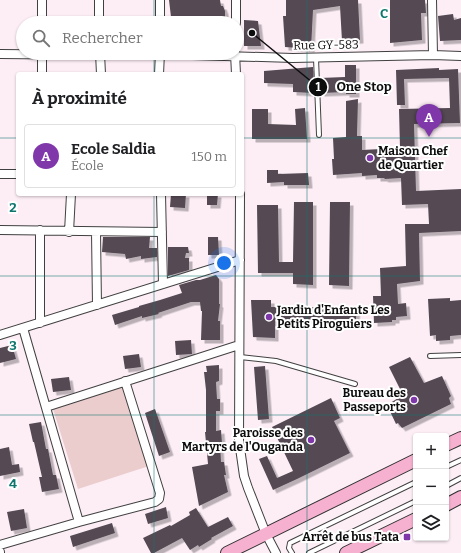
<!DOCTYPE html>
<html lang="fr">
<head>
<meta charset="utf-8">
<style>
  body { margin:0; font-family:Bitter,serif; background:#f6f6f6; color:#202124 }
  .controls { position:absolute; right:12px; bottom:12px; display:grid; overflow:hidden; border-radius:4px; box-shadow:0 1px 3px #0004 }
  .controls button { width:36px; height:36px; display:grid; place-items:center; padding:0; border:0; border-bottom:1px solid #e0e0e0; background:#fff; color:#202124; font:20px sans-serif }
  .you { position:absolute; left:224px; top:263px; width:14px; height:14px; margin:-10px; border:3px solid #fff; border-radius:50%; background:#1a73e8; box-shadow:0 0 0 6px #1a73e833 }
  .badge { display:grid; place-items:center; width:26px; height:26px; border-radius:50%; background:#7f37aa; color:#fff; font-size:13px; font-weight:700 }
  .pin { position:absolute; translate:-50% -33px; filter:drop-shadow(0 1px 2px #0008) }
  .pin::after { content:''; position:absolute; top:21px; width:14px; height:12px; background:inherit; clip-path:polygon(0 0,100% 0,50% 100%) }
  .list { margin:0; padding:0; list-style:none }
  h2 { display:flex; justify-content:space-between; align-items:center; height:52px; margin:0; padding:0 16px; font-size:17px }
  h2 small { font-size:13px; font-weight:400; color:#757577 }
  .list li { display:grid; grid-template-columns:26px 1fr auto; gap:12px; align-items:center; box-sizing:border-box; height:64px; margin:0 8px 8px; padding:0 8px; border:1px solid #e0e0e0; border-radius:4px }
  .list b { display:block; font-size:15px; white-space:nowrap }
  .list p { margin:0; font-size:13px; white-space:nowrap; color:#757577 }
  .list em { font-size:13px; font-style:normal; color:#757577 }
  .icon { flex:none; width:22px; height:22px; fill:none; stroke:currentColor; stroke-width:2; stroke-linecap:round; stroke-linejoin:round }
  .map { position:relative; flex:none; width:461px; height:553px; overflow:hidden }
  .search { position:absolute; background:#fff; box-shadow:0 1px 3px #0004; left:16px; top:16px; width:228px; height:44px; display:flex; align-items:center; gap:10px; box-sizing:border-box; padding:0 14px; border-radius:22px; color:#757577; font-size:15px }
  .panel { position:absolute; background:#fff; box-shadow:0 1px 3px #0004; left:16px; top:72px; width:228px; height:124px; border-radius:4px }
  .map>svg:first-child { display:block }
  .pitch { fill:#ebcdcd }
  .building { fill:#544a53; filter:url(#shadow) }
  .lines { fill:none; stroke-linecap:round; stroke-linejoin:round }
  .lane-casing { stroke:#404040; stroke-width:6 }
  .street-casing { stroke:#404040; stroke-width:10 }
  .secondary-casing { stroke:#2f2f2f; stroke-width:14 }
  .lane { stroke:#fff; stroke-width:4 }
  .street { stroke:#fff; stroke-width:8 }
  .secondary { stroke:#f5b1cf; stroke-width:12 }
  .grid { fill:none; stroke:#0f766e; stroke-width:1; stroke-opacity:0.55 }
  .poi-dot { fill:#7f37aa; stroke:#fff; stroke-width:1.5 }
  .labels { text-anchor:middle; stroke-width:4; stroke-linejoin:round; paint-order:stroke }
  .street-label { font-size:12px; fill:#0d0d0d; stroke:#fff }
  .poi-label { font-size:12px; font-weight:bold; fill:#0d0d0d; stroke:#fff; text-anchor:end }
  .grid-label { font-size:13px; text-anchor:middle; font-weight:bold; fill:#0f766e; stroke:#fff; stroke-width:4; stroke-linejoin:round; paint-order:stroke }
  .leader { fill:none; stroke:#0d0d0d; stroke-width:1.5 }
  .callout-dot { fill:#0d0d0d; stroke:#fff; stroke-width:1.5 }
  .mark-label { font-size:12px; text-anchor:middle; font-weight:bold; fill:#fff }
  .callout-label { font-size:13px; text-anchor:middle; font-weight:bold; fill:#0d0d0d; stroke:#fff; stroke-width:4; stroke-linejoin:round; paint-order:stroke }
</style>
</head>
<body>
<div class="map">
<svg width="461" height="553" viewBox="0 0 461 553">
  <defs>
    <filter id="shadow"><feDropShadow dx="3.5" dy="3.5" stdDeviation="0" flood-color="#0004"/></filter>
  </defs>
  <rect width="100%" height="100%" fill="#fdeef6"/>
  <path class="pitch" d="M123 387 149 466 78 489 53 409Z"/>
  <path class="building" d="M169 0H220L221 6H223L225 11V23H170L171 17Z
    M286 0H358L360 40 342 41 340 6 313 10 311 49 285 47 283 16H286Z
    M390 0H425L426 13H421L422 40 390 43Z
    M453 14 454 20 461 18V40L440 41 438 16Z
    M244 20 258 21 261 46H244Z
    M345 65H356V94H346V92L321 93 320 78 345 77Z
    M313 67 314 93 293 92V84L264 83V71Z
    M439 68V70L458 69 460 123 414 124 416 191 461 189V231L419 233 420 281 397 284 398 304 406 303 407 316 396 317V320H392V322L374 323 373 296H381L380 268 406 266 405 224H429L428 204 402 205 401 178 385 179 384 178H377V175L362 176V173L333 175 332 159H334L333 138 346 137V101L358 99 357 136H362V150L400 148 399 109 450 108 449 78 404 79 405 105H397L396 70Z
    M305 108 307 139H252V109H268V124L296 125 295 109Z
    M267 170H278V174L308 173 309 185H284V182L267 183Z
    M171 194H186L185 208 170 207Z
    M207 194H218L217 205H207Z
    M294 202H313V285L293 284V273H258L257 205H278L279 262H293Z
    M330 202H350L349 286 329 285Z
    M103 237H150L149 248H157V257L141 259V256L126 259 125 254 102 252Z
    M208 237H218L219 255H208Z
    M168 247H188L189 253H186L185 258H189V270L168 276Z
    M216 275 219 279V304H220L218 321H220V340H201L202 311H201L200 302H191L158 313 159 314 142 318V316L115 325 112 315 139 307V306L160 300 182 293 179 285 196 280H200Z
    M450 298V301L461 300V335L450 336V340L436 341V335L430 336 428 299Z
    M251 300H271V307H357L356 319 275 320V338L253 337Z
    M191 340 192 354 176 355 175 341Z
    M12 345 16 359 0 363V348Z
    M139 354 141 367 125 369 123 356Z
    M410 357 424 383 442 376 451 396 449 398 451 404 402 428 398 423 396 424 387 405 403 395 389 367Z
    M219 365V381L216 382 217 399H220V411H216V431L221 430 222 443H220L221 462H224L226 475H224L228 492 199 506 192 467 208 464 205 432H206V390L204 372H207L206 366Z
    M265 366 269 419 258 420 254 367Z
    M69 377 71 390 53 392 51 379Z
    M331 398 340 418 334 421 350 453 297 479 273 490 259 459 267 456 277 478 293 471 272 427Z
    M155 409 170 452 159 456 145 413Z
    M41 422 46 449H48L53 475H56L59 489 42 492 39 477H42L34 442H33L29 424Z
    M9 447 12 465 19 464 20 472 0 476V449Z
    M166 507 168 518 148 524 145 514Z
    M196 508 208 527 228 517 233 526 211 538 212 539 199 547 198 545 190 550 182 538 154 553H151L143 538 170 525 171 526 190 515 189 512Z
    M24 509 27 528 11 531 7 512Z
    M112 523 115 533 73 547 70 536Z"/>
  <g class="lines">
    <defs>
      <path id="lane" d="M316 58 319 135
        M430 356 461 355
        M240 357 276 361 355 384
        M446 467 461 460
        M446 486 461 478
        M292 553 289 548 290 543 416 482
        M309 553 416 501"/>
      <path id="street" d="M42 0V23
        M99 0V23
        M160 0V23
        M432 0 433 55
        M236 23V0
        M100 53 101 74
        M235 53 236 74
        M0 54 101 55 160 54 293 58 433 55 461 56
        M42 74V53
        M159 74 160 53
        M0 174H18
        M161 194 163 284
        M240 194 239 441 244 476 248 488 266 534 276 553
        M0 230 162 232
        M69 232 71 194
        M96 232 97 305
        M40 323V230
        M23 328 79 522
        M0 335 240 260
        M46 407 239 345
        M0 545 79 522 155 502 159 499 160 493 125 381
        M0 552V553"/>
      <path id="secondary" d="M446 445 461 438
        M446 505 461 497
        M227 553 416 460
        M346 553 416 519"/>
    </defs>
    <use href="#lane" class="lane-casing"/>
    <use href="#street" class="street-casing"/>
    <use href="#secondary" class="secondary-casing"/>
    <use href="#lane" class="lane"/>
    <use href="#street" class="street"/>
    <use href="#secondary" class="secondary"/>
  </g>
  <path class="grid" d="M154 0V23M307 0V553M154 53V74M0 138H18M242 138H461M154 194V553M0 276H461M0 415H461"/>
  <g class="poi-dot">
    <circle cx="370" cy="158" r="4"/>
    <circle cx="269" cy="317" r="4"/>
    <circle cx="414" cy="400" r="4"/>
    <circle cx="311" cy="440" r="4"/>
    <rect x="403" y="533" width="8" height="8" rx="2"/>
  </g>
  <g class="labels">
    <g class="street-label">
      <text transform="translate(326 45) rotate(-1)" y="4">Rue GY-583</text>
    </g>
    <g class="poi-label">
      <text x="378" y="155" text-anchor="start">Maison Chef<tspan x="378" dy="14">de Quartier</tspan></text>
      <text x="277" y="314" text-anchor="start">Jardin d'Enfants Les<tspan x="277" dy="14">Petits Piroguiers</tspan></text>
      <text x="406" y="397">Bureau des<tspan x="406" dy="14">Passeports</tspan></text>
      <text x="303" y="437">Paroisse des<tspan x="303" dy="14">Martyrs de l'Ouganda</tspan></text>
      <text x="399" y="541">Arrêt de bus Tata</text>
    </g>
  </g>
  <g class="grid-label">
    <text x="384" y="18">C</text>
    <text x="13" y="212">2</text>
    <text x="13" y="350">3</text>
    <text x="13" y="488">4</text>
  </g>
  <path class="leader" d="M252 33L318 87"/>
  <g class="callout-dot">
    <circle cx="252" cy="33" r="4"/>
    <circle cx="318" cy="87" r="10"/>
  </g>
  <g class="mark-label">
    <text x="318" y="91">1</text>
  </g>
  <g class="callout-label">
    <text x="364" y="91">One Stop</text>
  </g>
</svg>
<div class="controls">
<button>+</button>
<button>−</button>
<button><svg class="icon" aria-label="layers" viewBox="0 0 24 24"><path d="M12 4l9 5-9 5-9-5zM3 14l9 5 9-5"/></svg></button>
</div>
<div class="you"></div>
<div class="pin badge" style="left:429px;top:137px">A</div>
<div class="search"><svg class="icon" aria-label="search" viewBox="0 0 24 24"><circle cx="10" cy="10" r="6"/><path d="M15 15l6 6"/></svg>Rechercher</div>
<section class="panel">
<h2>À proximité<small></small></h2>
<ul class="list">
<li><span class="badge">A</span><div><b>Ecole Saldia</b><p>École</p></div><em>150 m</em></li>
</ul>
</section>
</div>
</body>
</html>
